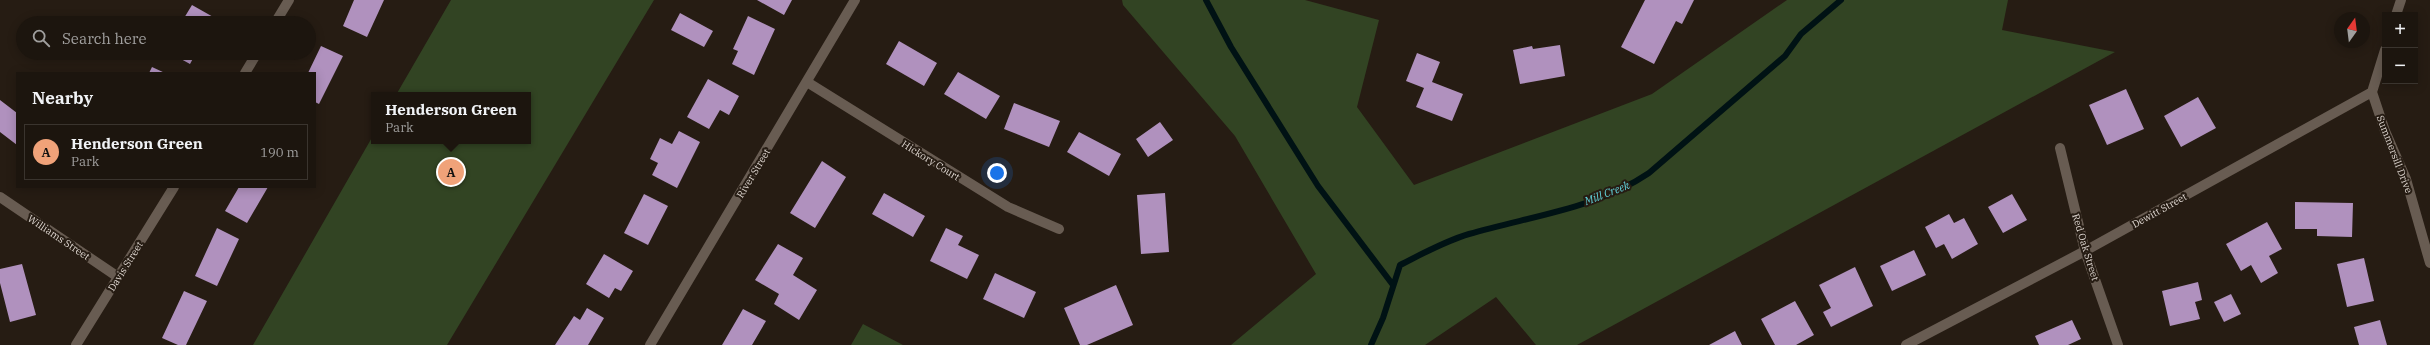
<!DOCTYPE html>
<html lang="en">
<head>
<meta charset="utf-8">
<style>
  body { margin:0; font-family:"IBM Plex Serif",serif; background:#29221c; color:#f1f3f6 }
  .controls { position:absolute; right:12px; top:12px; display:grid; overflow:hidden; border-radius:0px; box-shadow:0 2px 10px #0003 }
  .controls button { width:36px; height:36px; display:grid; place-items:center; padding:0; border:0; border-bottom:1px solid #3a342e; background:#1c150e; color:#f1f3f6; font:20px sans-serif }
  .compass { position:absolute; left:2334px; top:12px; width:36px; height:36px; border-radius:50%; background:#1c150e; box-shadow:0 2px 10px #0003; rotate:14deg }
  .you { position:absolute; left:997px; top:173px; width:14px; height:14px; margin:-10px; border:3px solid #fff; border-radius:50%; background:#1a73e8; box-shadow:0 0 0 6px #1a73e833 }
  .badge { display:grid; place-items:center; width:26px; height:26px; border-radius:50%; background:#f0a279; color:#111; font-size:13px; font-weight:700 }
  .pin { position:absolute; translate:-50% -50%; border:2px solid #fff; box-shadow:0 1px 4px #0006 }
  .popup { position:absolute; left:371px; top:92px; width:160px; height:52px; box-sizing:border-box; display:grid; place-content:center; border-radius:0px; background:#1c150e; filter:drop-shadow(0 1px 3px #0005); font-size:13px; white-space:nowrap; color:#a09f9e }
  .popup b { font-size:15px; color:#f1f3f6 }
  .popup::after { content:''; position:absolute; left:50%; top:100%; margin-left:-8px; border:8px solid transparent; border-top-color:#1c150e }
  .list { margin:0; padding:0; list-style:none }
  h2 { display:flex; justify-content:space-between; align-items:center; height:52px; margin:0; padding:0 16px; font-size:17px }
  h2 small { font-size:13px; font-weight:400; color:#a09f9e }
  .list li { display:grid; grid-template-columns:26px 1fr auto; gap:12px; align-items:center; box-sizing:border-box; height:56px; margin:0 8px 8px; padding:0 8px; border:1px solid #3a342e; border-radius:0px }
  .list b { display:block; font-size:15px; white-space:nowrap }
  .list p { margin:0; font-size:13px; white-space:nowrap; color:#a09f9e }
  .list em { font-size:13px; font-style:normal; color:#a09f9e }
  .icon { flex:none; width:22px; height:22px; fill:none; stroke:currentColor; stroke-width:2; stroke-linecap:round; stroke-linejoin:round }
  .map { position:relative; flex:none; width:2430px; height:345px; overflow:hidden }
  .search { position:absolute; background:#1c150e; box-shadow:0 2px 10px #0003; left:16px; top:16px; width:300px; height:44px; display:flex; align-items:center; gap:10px; box-sizing:border-box; padding:0 14px; border-radius:22px; color:#a09f9e; font-size:15px }
  .panel { position:absolute; background:#1c150e; box-shadow:0 2px 10px #0003; left:16px; top:72px; width:300px; height:116px; border-radius:0px }
  .map>svg:first-child { display:block }
  .green { fill:#324423 }
  .lines { fill:none; stroke-linecap:round; stroke-linejoin:round }
  .stream { stroke:#001214; stroke-width:6 }
  .building { fill:#b091be }
  .minor { stroke:#685c52; stroke-width:10 }
  .labels { text-anchor:middle; stroke-width:4; stroke-linejoin:round; paint-order:stroke }
  .street-label { font-size:10px; fill:#ded6d0; stroke:#261c13 }
  .water-label { font-size:11px; font-style:italic; fill:#62d3dc; stroke:#261c13 }
</style>
</head>
<body>
<div class="map">
<svg width="2430" height="345" viewBox="0 0 2430 345">
  <rect width="100%" height="100%" fill="#261c13"/>
  <path class="green" d="M451 0H654L447 345H253L374 134V141H528V95H396Z
    M1122 0H1305L1379 20 1357 107 1414 185 1652 94 1787 0H2008L2002 30 2115 52 1577 345H1536L1496 297 1425 345H1231L1316 274 1235 136 1123 5Z
    M863 324 903 345H851Z"/>
  <g class="lines">
    <path class="stream" d="M1206 0 1231 47 1318 186 1393 285
      M1371 345 1383 318 1400 265C1422 254 1445 241 1469 234 1530 216 1596 209 1649 173L1785 56 1801 34 1841 0"/>
  </g>
  <path class="building" d="M354 0H384L367 37 343 26Z
    M757 0H792L784 15Z
    M1645 0H1694L1682 24 1676 21 1654 64 1621 47Z
    M192 5 215 18 213 23H181Z
    M680 13 713 31 704 47 671 30Z
    M748 16 775 29 754 75 732 64 738 51 733 49Z
    M899 41 937 63 924 86 886 64Z
    M1560 45 1565 76 1520 84 1513 50 1532 46 1533 49Z
    M321 46 343 56 319 104 315 102V73H308Z
    M170 53H196L190 64Z
    M1417 53 1440 62 1432 82 1463 94 1452 121 1416 107 1424 88 1406 81Z
    M152 67 165 73H149Z
    M958 72 1000 96 986 119 944 94Z
    M708 79 739 96 729 115 720 110 709 129 687 117Z
    M2126 89 2144 129 2107 145 2089 105Z
    M2198 97 2216 128 2181 147 2164 116Z
    M0 100 17 113V145L0 132Z
    M1014 103 1060 121 1049 147 1004 129Z
    M1160 122 1173 140 1148 157 1136 139Z
    M679 131 700 142 677 188 652 175 658 163 650 159 660 138 672 144Z
    M1079 132 1121 154 1109 176 1067 152Z
    M822 161 846 177 815 228 790 213Z
    M239 187H268L247 223 225 211Z
    M884 193 925 216 913 237 872 214Z
    M1165 193 1169 252 1141 254 1137 195Z
    M644 194 668 206 648 245 624 233Z
    M2012 194 2027 220 2003 233 1988 207Z
    M2295 202 2353 203 2352 237 2317 236V229H2295Z
    M1949 214 1954 223 1964 218 1978 244 1952 259 1944 244 1936 248 1925 227Z
    M2267 222 2282 249 2269 256 2278 273 2261 283 2251 265 2241 271 2226 244Z
    M217 228 239 239 217 286 195 276Z
    M946 228 963 236 958 245 979 255 967 279 930 261Z
    M778 244 803 258 793 275 817 290 799 320 774 304 779 294 755 280Z
    M1914 250 1926 275 1892 291 1880 266Z
    M604 254 633 271 621 291 615 288 609 298 586 284Z
    M2364 258 2374 301 2347 307 2337 264Z
    M22 264 36 315 10 322 0 283V269Z
    M1855 267 1873 306 1831 327 1823 312 1831 308 1819 285Z
    M995 273 1036 292 1024 318 983 299Z
    M2198 282 2202 300 2195 302 2200 319 2170 326 2162 291Z
    M1116 285 1133 325 1087 345H1080L1064 308Z
    M184 291 207 301 186 345H178L162 338Z
    M2231 294 2241 314 2224 322 2214 302Z
    M1795 301 1814 335 1796 345H1775L1761 319Z
    M587 308 604 318 588 345H555L574 316 580 320Z
    M743 309 766 321 752 345H722Z
    M2072 320 2081 339 2068 345H2039L2035 336Z
    M2380 320 2387 345H2359L2354 327Z
    M1735 331 1742 345H1709Z"/>
  <g class="lines">
    <path class="minor" d="M2396 15 2401 0
      M275 23 289 0
      M245 73 257 53
      M807 82 1008 207 1059 229
      M2372 92 2385 131 2406 179 2430 263
      M2060 148 2085 251 2118 345
      M0 197 118 277
      M76 345 174 187
      M650 345 855 0
      M1906 345 2085 251 2372 92 2385 50"/>
  </g>
  <g class="labels">
    <g class="street-label">
      <text transform="translate(2395 154) rotate(69)" y="4">Summersill Drive</text>
      <text transform="translate(931 160) rotate(32)" y="4">Hickory Court</text>
      <text transform="translate(753 173) rotate(-59)" y="4">River Street</text>
      <text transform="translate(2159 210) rotate(-29)" y="4">Dewitt Street</text>
      <text transform="translate(59 237) rotate(34)" y="4">Williams Street</text>
      <text transform="translate(2086 247) rotate(73)" y="4">Red Oak Street</text>
      <text transform="translate(125 266) rotate(-58)" y="4">Davis Street</text>
    </g>
    <g class="water-label">
      <text transform="translate(1607 193) rotate(-21)" y="4">Mill Creek</text>
    </g>
  </g>
</svg>
<div class="controls">
<button>+</button>
<button>−</button>
</div>
<svg class="compass" viewBox="-18 -18 36 36"><path d="M0-13l5 13h-10z" fill="#e53935"/><path d="M0 13l5-13h-10z" fill="#a09f9e"/></svg>
<div class="you"></div>
<div class="pin badge" style="left:451px;top:172px">A</div>
<div class="popup"><b>Henderson Green</b>Park</div>
<div class="search"><svg class="icon" aria-label="search" viewBox="0 0 24 24"><circle cx="10" cy="10" r="6"/><path d="M15 15l6 6"/></svg>Search here</div>
<section class="panel">
<h2>Nearby<small></small></h2>
<ul class="list">
<li><span class="badge">A</span><div><b>Henderson Green</b><p>Park</p></div><em>190 m</em></li>
</ul>
</section>
</div>
</body>
</html>
